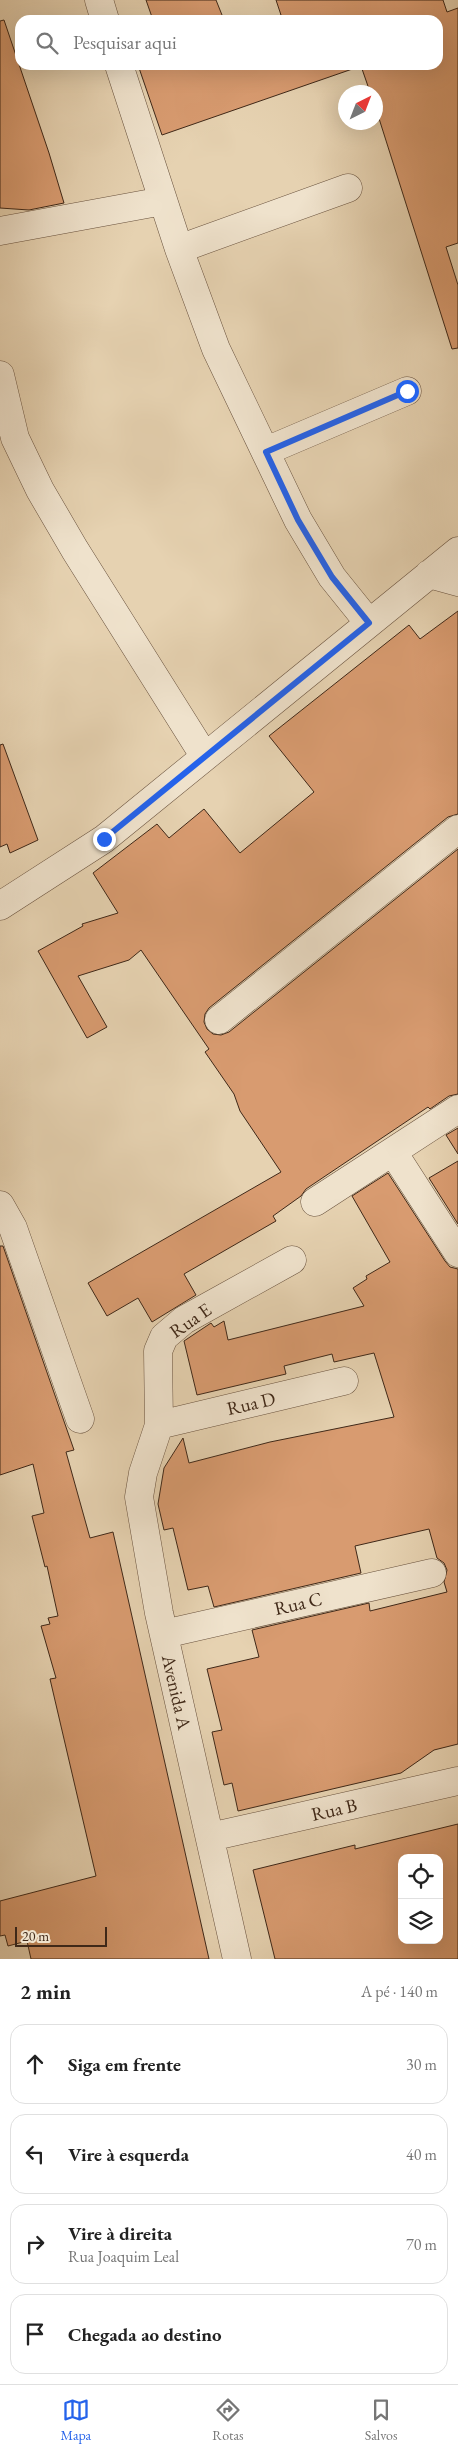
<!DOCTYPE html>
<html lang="pt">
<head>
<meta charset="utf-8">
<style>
  body { margin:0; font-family:"EB Garamond",serif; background:#f6f6f6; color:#222 }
  .controls { position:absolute; right:15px; bottom:15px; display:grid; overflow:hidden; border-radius:10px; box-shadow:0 5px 20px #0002 }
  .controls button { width:45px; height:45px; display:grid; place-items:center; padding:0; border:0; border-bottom:1px solid #e0e0e0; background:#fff; color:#222; font:25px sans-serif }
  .compass { position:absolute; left:338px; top:85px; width:45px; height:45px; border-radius:50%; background:#fff; box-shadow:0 5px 20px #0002; rotate:42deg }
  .scale { position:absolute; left:15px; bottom:12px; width:92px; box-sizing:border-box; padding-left:5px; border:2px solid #3f2818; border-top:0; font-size:14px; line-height:18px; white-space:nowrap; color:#3f2818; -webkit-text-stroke:4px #efe2cc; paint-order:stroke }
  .stop { position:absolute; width:15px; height:15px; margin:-11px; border:4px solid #2563eb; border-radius:50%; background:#fff }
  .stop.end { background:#2563eb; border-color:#fff; box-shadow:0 1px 5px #0008 }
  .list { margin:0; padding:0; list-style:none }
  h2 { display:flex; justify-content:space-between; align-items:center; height:65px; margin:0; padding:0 20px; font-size:21px }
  h2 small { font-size:16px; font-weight:400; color:#767676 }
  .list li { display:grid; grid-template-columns:32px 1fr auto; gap:15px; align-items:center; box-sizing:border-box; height:80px; margin:0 10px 10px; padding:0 10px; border:1px solid #e0e0e0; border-radius:15px }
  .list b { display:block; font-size:19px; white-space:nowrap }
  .list p { margin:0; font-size:16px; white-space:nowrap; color:#767676 }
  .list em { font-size:16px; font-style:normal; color:#767676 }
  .icon { flex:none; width:28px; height:28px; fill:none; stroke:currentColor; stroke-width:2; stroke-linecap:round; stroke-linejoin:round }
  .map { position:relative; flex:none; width:458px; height:1959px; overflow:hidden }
  .search { position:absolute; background:#fff; box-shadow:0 5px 20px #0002; left:15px; right:15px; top:15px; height:55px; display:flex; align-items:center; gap:12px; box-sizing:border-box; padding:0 18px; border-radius:15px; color:#767676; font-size:19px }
  .sheet { height:425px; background:#fff }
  nav { display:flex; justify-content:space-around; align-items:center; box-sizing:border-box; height:70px; border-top:1px solid #e0e0e0; background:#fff; font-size:14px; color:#767676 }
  nav a { display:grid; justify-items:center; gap:2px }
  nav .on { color:#2563eb }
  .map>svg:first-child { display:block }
  .building { fill:#d89b70; stroke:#3f2818; fill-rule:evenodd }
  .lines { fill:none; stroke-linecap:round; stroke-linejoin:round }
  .street-casing { stroke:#69523e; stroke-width:29 }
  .street { stroke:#efe2cc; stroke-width:28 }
  .route { stroke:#2563eb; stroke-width:6 }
  .labels { text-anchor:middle; stroke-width:4.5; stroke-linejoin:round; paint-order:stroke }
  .street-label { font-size:19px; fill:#3f2818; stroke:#efe2cc }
</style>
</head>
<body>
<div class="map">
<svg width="458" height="1959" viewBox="0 0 458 1959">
  <rect width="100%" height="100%" fill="#e6d2b1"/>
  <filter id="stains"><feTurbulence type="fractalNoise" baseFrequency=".004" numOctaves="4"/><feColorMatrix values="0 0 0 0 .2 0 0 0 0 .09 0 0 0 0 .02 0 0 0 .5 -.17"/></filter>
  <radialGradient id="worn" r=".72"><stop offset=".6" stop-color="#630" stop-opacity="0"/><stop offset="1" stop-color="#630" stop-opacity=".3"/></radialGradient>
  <path class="building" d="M146 0H216L224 20H153Z
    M276 0H443L447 12 458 8V243L446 247 458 285V348L452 349 376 109V92H370L361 66 162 135 138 65H438V20H268L281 15Z
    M4 20 49 153 64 203 29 210 0 208V21Z
    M458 611V814L448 817 209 1008 205 1014 204 1022 207 1029 213 1034 221 1035 229 1032 458 849V1094L449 1096 430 1109 428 1107 306 1189 301 1196 273 1216 276 1221 184 1274 196 1295 152 1322 138 1298 107 1316 88 1283 281 1172 240 1111 234 1094 205 1052 209 1049 141 950 129 960 78 976 107 1027 87 1038 38 951 83 926 82 924 118 913 93 873 157 824 169 838 204 809 240 853 314 792 269 736 409 625 420 639Z
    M3 744 38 840 10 853 7 844 0 847V745Z
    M458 1128V1154L446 1135Z
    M458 1161V1224L429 1178Z
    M388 1173 445 1261 450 1267 458 1269V1744L434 1750 401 1773 238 1811 232 1783 224 1785 212 1732 222 1730 207 1669 259 1657 252 1630 369 1603 370 1611 447 1592 444 1582 447 1570 444 1563 437 1558 429 1529 355 1546 361 1573 214 1607 208 1586 188 1590 173 1528 164 1530 158 1504 164 1468 183 1438 189 1463 270 1442 394 1417 374 1353 334 1362 332 1354 284 1366 286 1374 197 1395 184 1341 211 1323 214 1327 224 1321 228 1340 364 1306 353 1288 367 1279 366 1276 390 1262 352 1196Z
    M0 1246H3L74 1450 66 1452 90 1538 113 1532 209 1959H31L27 1941 8 1946 5 1935 0 1936V1901L96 1876 50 1679 56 1678 41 1626 50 1624 48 1618 58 1616 47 1566 45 1567 32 1516 44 1513 33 1464 0 1475Z
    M458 1824V1959H275L253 1870 355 1845V1849ZM402 1858H439V1940H402Z"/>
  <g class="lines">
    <defs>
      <path id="street" d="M99 0 105 20
        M119 65 179 249 216 349 298 520 332 577 369 623
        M0 231 163 201
        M179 249 348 188
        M0 375 15 438 40 490 75 550 205 757
        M266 451 407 391
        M429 574 458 582
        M0 906 104 839 458 551
        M219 1020 458 829
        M393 1152 458 1253
        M315 1202 458 1109
        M0 1205 13 1228 80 1419
        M159 1425 344 1381
        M164 1634 432 1573
        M210 1837 458 1781
        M237 1959 159 1613 139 1497 143 1473 159 1425 158 1351 164 1337 184 1320 292 1260"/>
    </defs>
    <use href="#street" class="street-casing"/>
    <use href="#street" class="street"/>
  </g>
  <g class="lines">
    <path class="route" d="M104 839 369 623 332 577 298 520 266 452 407 391"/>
  </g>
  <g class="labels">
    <g class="street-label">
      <text transform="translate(190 1320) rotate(-35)" y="7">Rua E</text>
      <text transform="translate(251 1403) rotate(-13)" y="7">Rua D</text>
      <text transform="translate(298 1603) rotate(-13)" y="7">Rua C</text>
      <text transform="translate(177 1692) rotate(77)" y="7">Avenida A</text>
      <text transform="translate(334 1809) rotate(-13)" y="7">Rua B</text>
    </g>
  </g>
  <rect width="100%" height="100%" filter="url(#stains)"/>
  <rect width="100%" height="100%" fill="url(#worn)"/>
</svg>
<div class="controls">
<button><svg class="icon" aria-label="locate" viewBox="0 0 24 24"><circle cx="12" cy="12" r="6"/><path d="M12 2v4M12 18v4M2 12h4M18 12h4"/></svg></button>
<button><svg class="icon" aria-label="layers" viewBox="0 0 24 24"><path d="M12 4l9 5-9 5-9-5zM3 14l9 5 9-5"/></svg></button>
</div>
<svg class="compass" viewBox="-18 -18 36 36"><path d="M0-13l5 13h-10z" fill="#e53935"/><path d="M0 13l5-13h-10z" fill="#767676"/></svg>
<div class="scale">20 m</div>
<div class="stop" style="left:407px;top:391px"></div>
<div class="stop end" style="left:104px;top:839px"></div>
<div class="search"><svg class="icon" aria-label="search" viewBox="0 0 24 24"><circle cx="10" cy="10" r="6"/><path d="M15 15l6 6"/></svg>Pesquisar aqui</div>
</div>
<section class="sheet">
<h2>2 min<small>A pé · 140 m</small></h2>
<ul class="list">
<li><svg class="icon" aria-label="ahead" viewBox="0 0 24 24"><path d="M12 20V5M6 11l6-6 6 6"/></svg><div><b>Siga em frente</b></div><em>30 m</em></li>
<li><svg class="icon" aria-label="left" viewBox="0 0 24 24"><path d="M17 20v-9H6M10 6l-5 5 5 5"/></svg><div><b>Vire à esquerda</b></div><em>40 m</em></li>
<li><svg class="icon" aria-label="right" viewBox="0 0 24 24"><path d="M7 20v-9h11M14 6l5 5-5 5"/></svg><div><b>Vire à direita</b><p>Rua Joaquim Leal</p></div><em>70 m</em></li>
<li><svg class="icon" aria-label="arrive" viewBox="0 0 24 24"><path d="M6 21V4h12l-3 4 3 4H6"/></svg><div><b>Chegada ao destino</b></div></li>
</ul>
</section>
<nav>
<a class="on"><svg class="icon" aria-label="map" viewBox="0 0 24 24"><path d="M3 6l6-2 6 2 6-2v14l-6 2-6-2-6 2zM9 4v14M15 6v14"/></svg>Mapa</a>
<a><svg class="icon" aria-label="directions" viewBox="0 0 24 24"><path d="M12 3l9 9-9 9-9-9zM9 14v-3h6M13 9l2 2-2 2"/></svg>Rotas</a>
<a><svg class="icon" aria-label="saved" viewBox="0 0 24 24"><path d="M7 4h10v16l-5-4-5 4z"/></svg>Salvos</a>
</nav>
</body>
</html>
